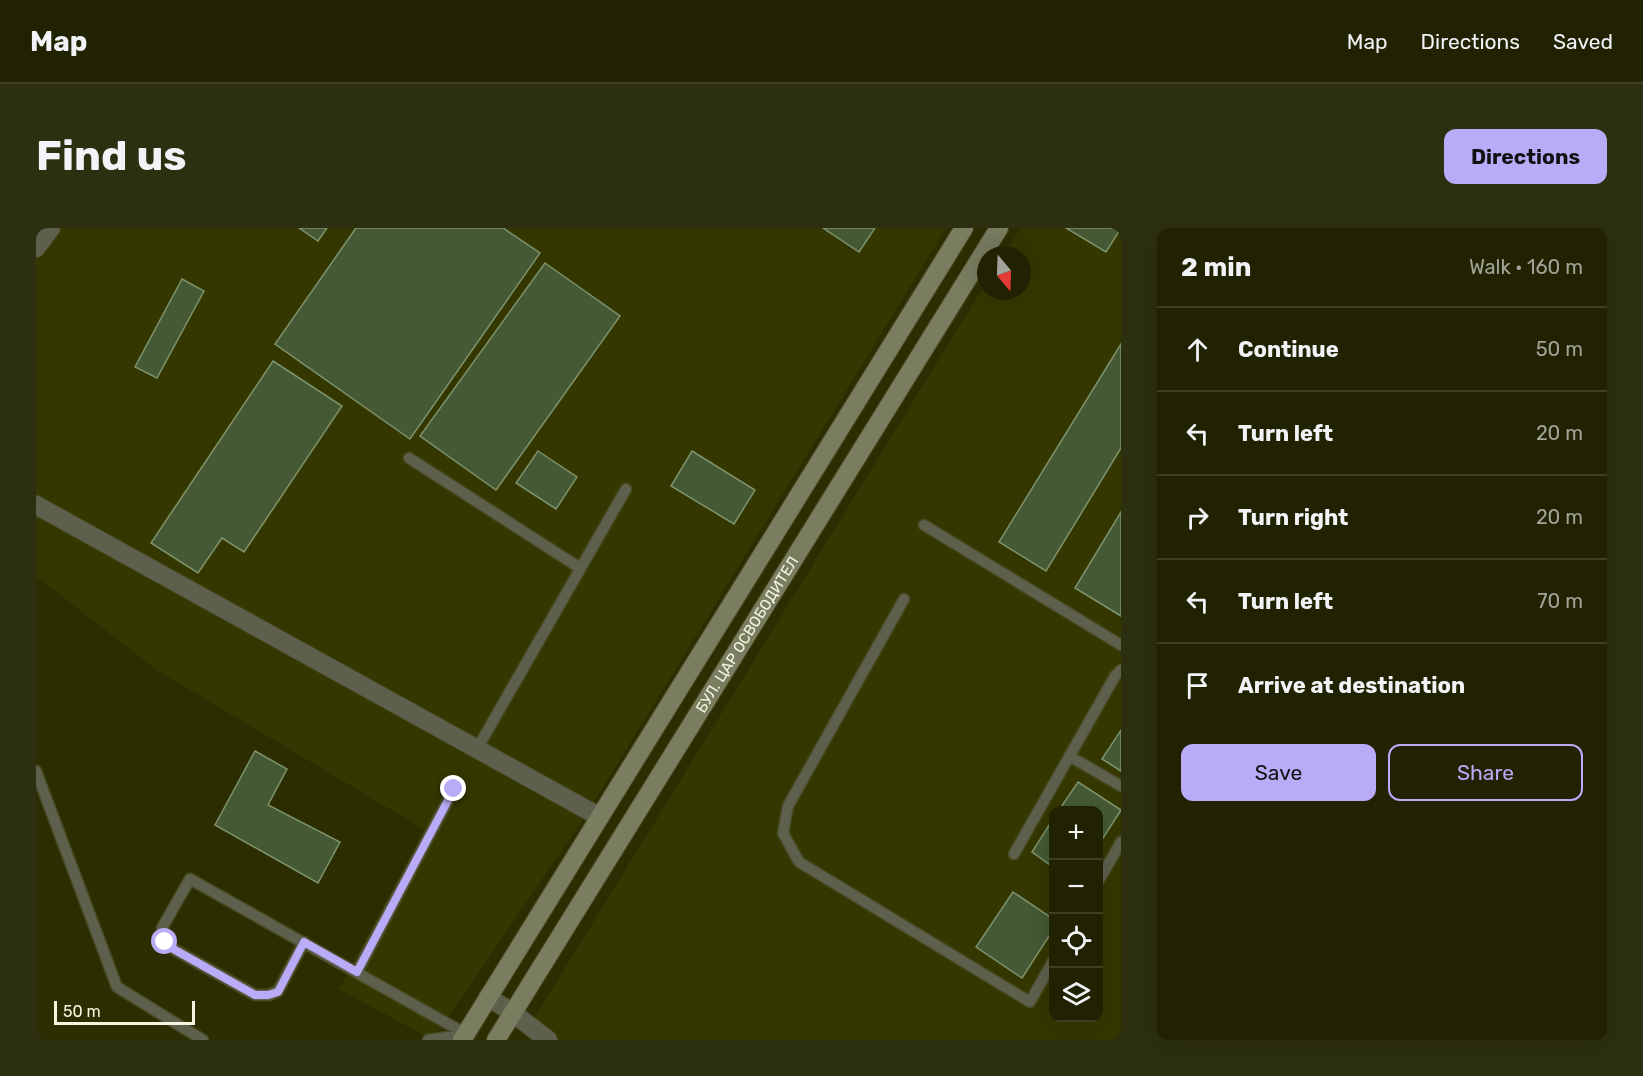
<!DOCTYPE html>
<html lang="en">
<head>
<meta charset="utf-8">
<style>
  body { margin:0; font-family:Rubik,sans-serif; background:#2d2f11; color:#f1f3f6 }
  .controls { position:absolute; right:18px; bottom:18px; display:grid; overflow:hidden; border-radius:12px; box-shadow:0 6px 24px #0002 }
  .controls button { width:54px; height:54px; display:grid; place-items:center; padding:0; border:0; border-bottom:2px solid #3e3f24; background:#212202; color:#f1f3f6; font:30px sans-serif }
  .compass { position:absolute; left:941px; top:18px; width:54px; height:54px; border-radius:50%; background:#212202; box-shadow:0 6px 24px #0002; rotate:161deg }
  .scale { position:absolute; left:18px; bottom:15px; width:141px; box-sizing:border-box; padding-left:6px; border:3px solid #f4f7df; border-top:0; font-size:16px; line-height:21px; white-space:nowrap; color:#f4f7df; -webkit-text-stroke:4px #2c2e02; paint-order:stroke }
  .stop { position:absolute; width:18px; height:18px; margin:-14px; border:4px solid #b9abf7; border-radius:50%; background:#fff }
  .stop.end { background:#b9abf7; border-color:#fff; box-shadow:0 2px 6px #0008 }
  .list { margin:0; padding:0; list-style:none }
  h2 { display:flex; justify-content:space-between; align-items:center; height:78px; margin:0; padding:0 24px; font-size:26px }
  h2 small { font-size:20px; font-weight:400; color:#a2a499 }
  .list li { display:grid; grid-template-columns:39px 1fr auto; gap:18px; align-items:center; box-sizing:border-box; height:84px; padding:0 24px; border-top:2px solid #3e3f24 }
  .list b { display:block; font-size:22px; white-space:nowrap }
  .list em { font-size:20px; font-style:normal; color:#a2a499 }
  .actions { display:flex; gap:12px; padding:18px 24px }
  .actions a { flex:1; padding:14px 0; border:2px solid #b9abf7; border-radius:12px; text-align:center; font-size:21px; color:#b9abf7 }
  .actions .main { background:#b9abf7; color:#111 }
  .icon { flex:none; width:33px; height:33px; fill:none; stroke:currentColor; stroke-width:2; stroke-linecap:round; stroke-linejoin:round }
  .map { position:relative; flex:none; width:1085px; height:812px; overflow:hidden; border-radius:12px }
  header { display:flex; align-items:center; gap:36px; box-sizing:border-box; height:84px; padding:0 30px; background:#212202; border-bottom:2px solid #3e3f24 }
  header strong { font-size:28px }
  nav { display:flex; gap:33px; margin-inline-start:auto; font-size:21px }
  .intro { display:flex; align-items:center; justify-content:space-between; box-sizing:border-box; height:144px; padding:0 36px }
  h1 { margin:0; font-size:42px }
  .button { padding:15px 27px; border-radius:12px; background:#b9abf7; color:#111; font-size:21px; font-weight:700 }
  main { display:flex; gap:36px; padding:0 36px }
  aside { flex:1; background:#212202; border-radius:12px; box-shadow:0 6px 24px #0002 }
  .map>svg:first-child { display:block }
  .built { fill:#353700; fill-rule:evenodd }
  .building { fill:#455935; stroke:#7c936c; stroke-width:1.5 }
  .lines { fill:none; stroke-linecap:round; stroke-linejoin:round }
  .service-casing { stroke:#484a21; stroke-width:13 }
  .minor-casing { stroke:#484a21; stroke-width:20 }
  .secondary-casing { stroke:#484a21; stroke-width:20 }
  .service { stroke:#5e604e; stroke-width:10 }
  .minor { stroke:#5e604e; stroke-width:18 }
  .secondary { stroke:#7b7d61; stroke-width:18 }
  .route { stroke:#b9abf7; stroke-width:8 }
  .labels { text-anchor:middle; stroke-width:4.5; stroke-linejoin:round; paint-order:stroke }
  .street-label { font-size:15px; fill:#f4f7df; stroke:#2c2e02 }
</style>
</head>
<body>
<header>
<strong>Map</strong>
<nav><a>Map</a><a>Directions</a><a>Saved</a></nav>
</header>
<div class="intro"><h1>Find us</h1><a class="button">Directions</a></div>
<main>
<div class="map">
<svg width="1085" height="812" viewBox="0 0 1085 812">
  <rect width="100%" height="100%" fill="#2c2e02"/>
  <path class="built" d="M0 0H910L553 582 409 794 395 811 303 761 389 602 119 441 0 348Z
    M984 0H1085V812H512L494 797 950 55V63H986V27H967ZM1017 582H1062V790H1017Z"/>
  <path class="building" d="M263 0H291L282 13Z
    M320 0H467L504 25 374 211 239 116Z
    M787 0H839L823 24Z
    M1030 0H1085L1070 24Z
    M509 35 584 88 460 262 384 208Z
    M146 51 168 63 121 150 99 139Z
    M1085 116V220L1010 343 963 314Z
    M237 133 306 178 208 324 186 310 162 345 115 315Z
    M502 223 541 249 520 281 480 255Z
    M656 223 719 262 698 296 635 258Z
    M1085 284V388L1039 360Z
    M1085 502V543L1066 531Z
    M219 523 251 541 232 577 304 614 282 655 179 597Z
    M1042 554 1085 582 1062 618V582H1023Z
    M1017 591V639L996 624Z
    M977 664 1017 691V702L986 750 940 719Z"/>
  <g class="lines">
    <defs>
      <path id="service" d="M373 230 544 340
        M888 297 1085 417
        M868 371 752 578 747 605 763 634 994 774 1017 733
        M441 521 590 261
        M1033 528 1085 558
        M0 543 81 759 167 812
        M978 626 1079 448 1085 442
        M1062 654 1085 614
        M268 714 242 763 233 767H219L139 722 129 714 126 700 154 651C246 702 338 754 430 806L392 812
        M321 744 418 561"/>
      <path id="minor" d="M0 20 15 0
        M0 277 564 589
        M452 769 477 785 512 812"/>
      <g id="secondary">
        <path d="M426 812 928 0"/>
        <path id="s1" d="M460 812 963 0"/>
      </g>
    </defs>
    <use href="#service" class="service-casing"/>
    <use href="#minor" class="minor-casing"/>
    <use href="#secondary" class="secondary-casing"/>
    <use href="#service" class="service"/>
    <use href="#minor" class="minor"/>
    <use href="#secondary" class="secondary"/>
  </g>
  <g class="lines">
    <path class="route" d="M129 714 139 722 219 767H232L242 764 268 714 321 744 418 561"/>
  </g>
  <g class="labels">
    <g class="street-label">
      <text dy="5" stroke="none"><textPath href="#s1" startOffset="477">БУЛ. ЦАР ОСВОБОДИТЕЛ</textPath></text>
    </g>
  </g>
</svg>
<div class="controls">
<button>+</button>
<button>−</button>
<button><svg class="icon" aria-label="locate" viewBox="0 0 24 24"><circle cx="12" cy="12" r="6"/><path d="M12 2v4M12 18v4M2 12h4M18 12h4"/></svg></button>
<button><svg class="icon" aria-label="layers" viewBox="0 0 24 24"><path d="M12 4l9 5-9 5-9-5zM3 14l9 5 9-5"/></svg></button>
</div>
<svg class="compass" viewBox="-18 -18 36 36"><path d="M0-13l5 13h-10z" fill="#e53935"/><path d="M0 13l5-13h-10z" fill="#a2a499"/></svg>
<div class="scale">50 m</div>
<div class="stop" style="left:129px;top:714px"></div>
<div class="stop end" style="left:418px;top:561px"></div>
</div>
<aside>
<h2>2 min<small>Walk · 160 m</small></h2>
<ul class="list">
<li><svg class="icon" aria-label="ahead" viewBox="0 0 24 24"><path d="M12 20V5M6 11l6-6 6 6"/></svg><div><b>Continue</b></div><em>50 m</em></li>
<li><svg class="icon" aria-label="left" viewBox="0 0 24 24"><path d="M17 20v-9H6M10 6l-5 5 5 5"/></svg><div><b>Turn left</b></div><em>20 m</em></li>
<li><svg class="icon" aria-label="right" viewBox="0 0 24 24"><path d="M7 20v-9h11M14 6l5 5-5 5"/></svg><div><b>Turn right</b></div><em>20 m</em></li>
<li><svg class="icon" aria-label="left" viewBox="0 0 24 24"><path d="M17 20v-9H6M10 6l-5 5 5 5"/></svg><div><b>Turn left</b></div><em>70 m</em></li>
<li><svg class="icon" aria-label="arrive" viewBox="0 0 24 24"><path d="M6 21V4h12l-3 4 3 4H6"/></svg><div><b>Arrive at destination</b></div></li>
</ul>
<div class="actions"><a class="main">Save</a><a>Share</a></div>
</aside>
</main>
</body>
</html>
